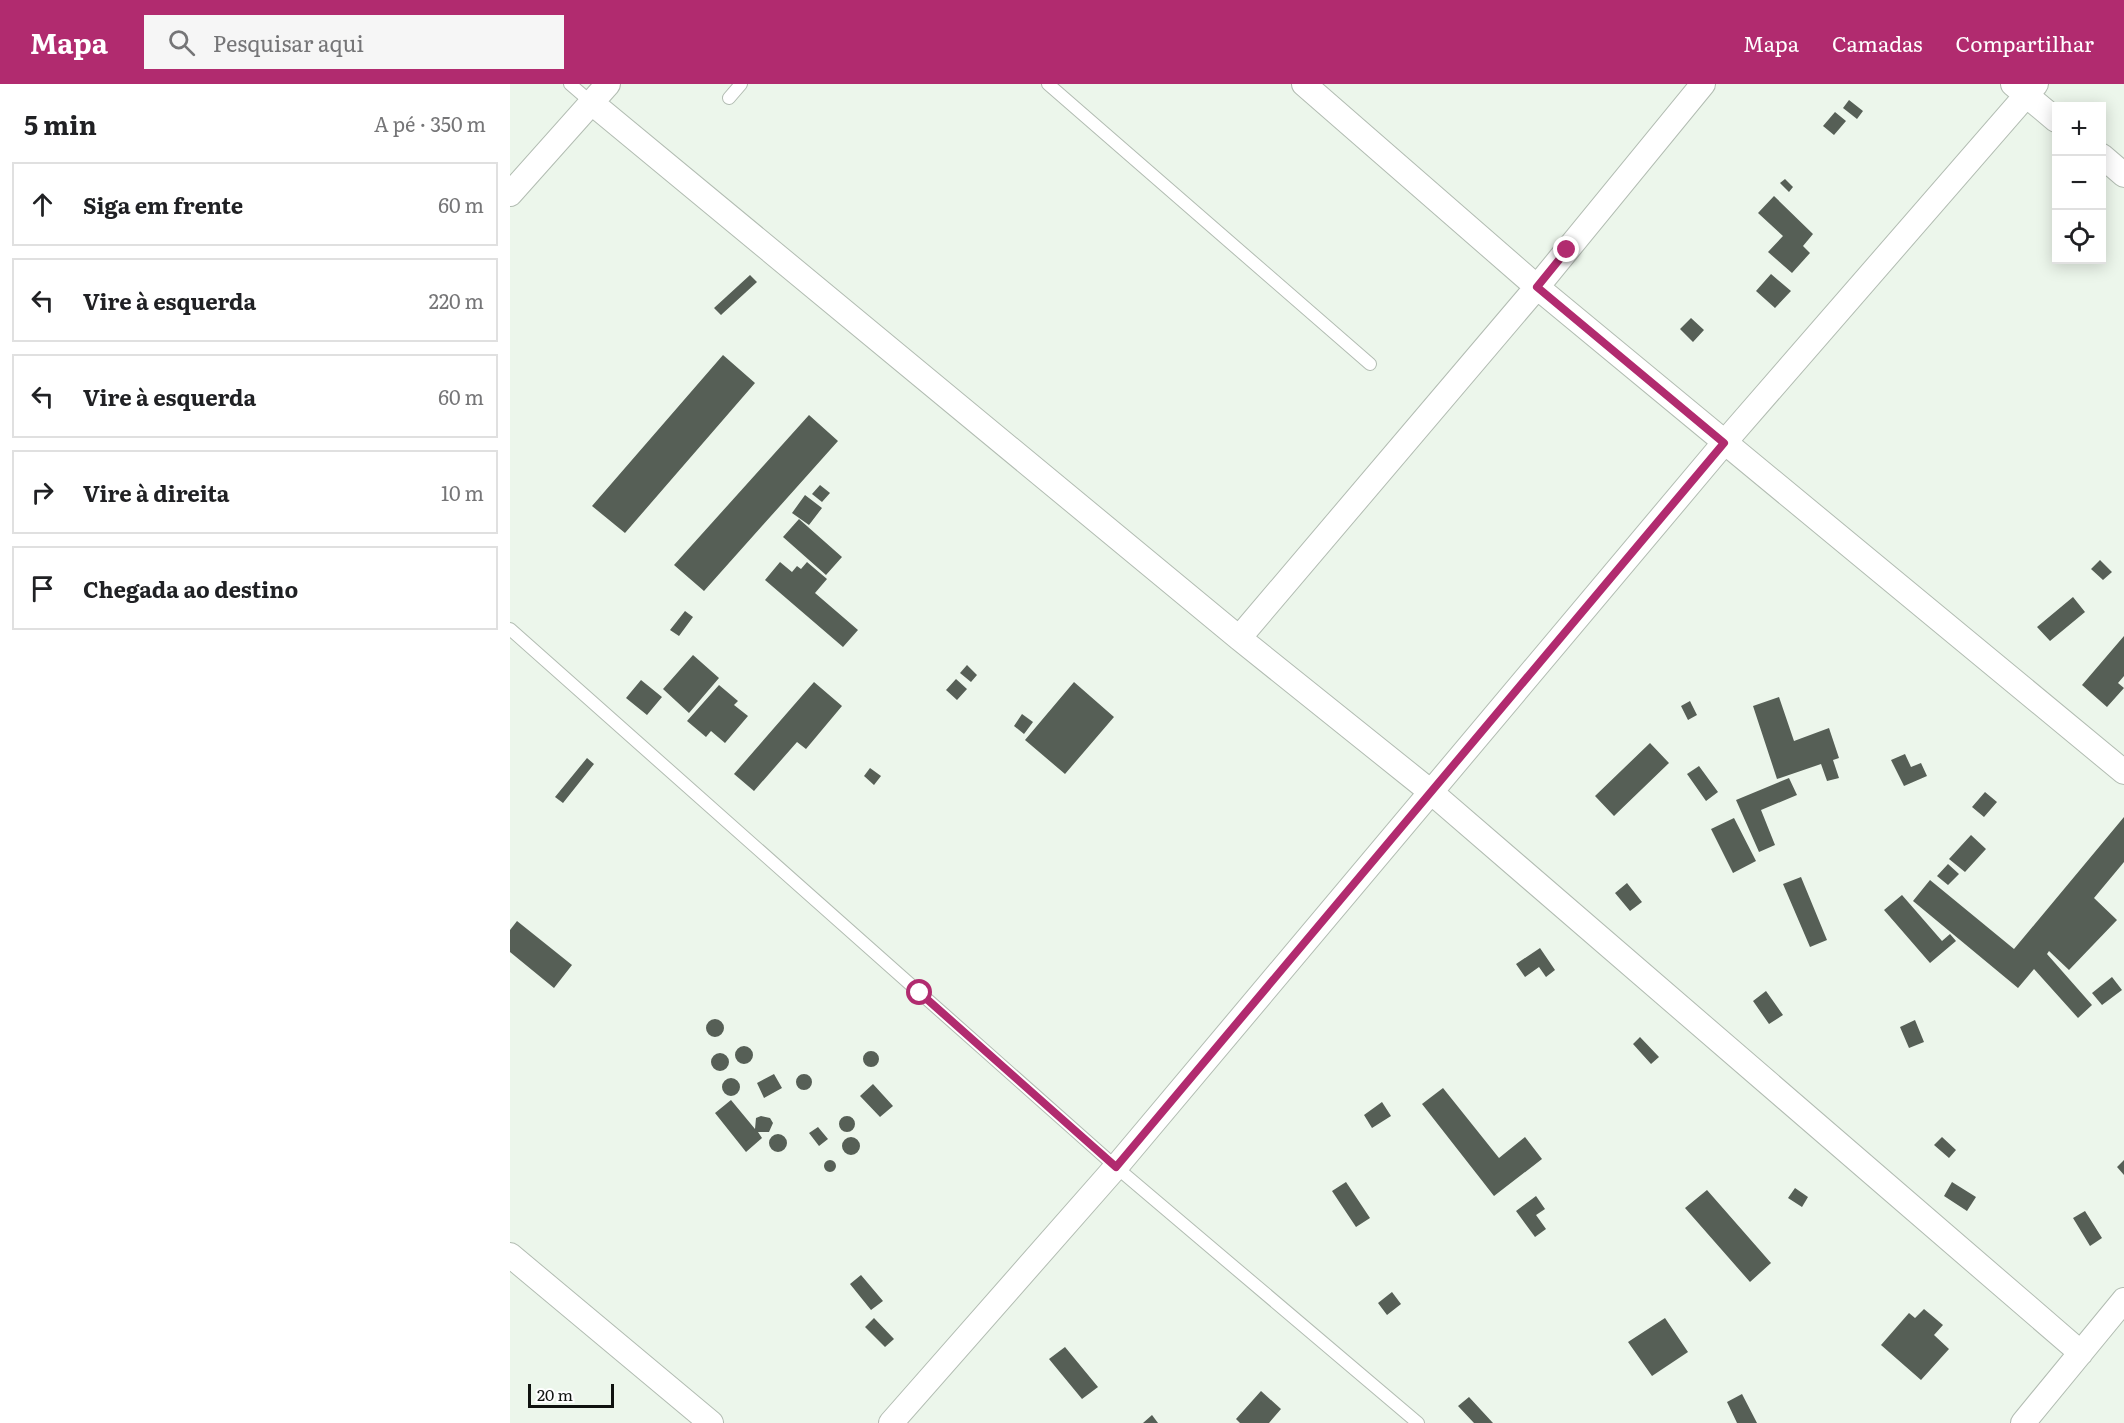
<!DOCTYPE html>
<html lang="pt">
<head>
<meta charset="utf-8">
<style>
  body { margin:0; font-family:Literata,serif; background:#f6f6f6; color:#202124 }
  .controls { position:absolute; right:18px; top:18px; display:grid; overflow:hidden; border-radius:0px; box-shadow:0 3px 15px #0003 }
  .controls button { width:54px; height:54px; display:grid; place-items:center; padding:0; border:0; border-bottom:2px solid #e0e0e0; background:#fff; color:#202124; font:30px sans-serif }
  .scale { position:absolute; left:18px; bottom:15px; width:86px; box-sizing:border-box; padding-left:6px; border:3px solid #0f120f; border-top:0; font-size:16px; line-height:21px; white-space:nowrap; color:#0f120f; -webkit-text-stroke:4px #fff; paint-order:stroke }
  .stop { position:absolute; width:18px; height:18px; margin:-14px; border:4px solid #b12b6f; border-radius:50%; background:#fff }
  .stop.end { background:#b12b6f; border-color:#fff; box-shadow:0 2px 6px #0008 }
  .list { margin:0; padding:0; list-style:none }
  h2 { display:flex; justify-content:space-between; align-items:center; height:78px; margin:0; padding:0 24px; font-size:26px }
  h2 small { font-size:20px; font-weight:400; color:#757577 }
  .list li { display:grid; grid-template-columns:39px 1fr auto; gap:18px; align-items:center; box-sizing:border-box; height:84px; margin:0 12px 12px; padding:0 12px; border:2px solid #e0e0e0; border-radius:0px }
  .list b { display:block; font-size:22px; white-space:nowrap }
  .list em { font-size:20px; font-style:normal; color:#757577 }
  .icon { flex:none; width:33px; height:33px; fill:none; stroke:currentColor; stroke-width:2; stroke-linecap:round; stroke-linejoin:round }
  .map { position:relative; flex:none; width:1614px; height:1339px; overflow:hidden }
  header { display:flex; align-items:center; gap:36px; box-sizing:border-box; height:84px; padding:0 30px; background:#b12b6f; color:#fff }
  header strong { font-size:28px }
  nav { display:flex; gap:33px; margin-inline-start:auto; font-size:21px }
  .search { width:420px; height:54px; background:#f6f6f6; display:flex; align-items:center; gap:15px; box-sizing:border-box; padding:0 21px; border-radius:0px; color:#757577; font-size:22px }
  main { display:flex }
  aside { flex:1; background:#fff }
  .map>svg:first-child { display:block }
  .building { fill:#565f56 }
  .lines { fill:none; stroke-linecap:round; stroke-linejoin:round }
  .service-casing { stroke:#b2bcb2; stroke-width:14 }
  .minor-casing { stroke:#b2bcb2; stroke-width:26 }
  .service { stroke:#fff; stroke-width:12 }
  .minor { stroke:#fff; stroke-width:24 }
  .route { stroke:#b12b6f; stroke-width:8 }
</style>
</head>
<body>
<header>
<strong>Mapa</strong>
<div class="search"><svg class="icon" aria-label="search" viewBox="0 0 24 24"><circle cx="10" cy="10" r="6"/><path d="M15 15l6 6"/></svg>Pesquisar aqui</div>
<nav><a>Mapa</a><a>Camadas</a><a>Compartilhar</a></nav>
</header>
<main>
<aside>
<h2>5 min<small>A pé · 350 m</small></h2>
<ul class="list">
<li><svg class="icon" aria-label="ahead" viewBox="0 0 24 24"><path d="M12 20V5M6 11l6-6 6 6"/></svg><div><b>Siga em frente</b></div><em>60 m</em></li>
<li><svg class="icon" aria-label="left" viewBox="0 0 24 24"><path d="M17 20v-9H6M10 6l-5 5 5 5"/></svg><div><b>Vire à esquerda</b></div><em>220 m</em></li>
<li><svg class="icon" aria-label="left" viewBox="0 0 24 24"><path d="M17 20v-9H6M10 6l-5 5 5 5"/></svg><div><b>Vire à esquerda</b></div><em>60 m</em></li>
<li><svg class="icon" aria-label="right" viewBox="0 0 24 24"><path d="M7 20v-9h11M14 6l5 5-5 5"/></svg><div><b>Vire à direita</b></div><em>10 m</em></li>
<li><svg class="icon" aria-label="arrive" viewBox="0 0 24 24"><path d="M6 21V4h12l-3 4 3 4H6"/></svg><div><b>Chegada ao destino</b></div></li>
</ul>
</aside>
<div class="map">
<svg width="1614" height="1339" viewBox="0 0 1614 1339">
  <rect width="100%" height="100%" fill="#ecf6eb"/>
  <path class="building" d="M1339 16 1353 27 1347 35 1333 24Z
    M1325 28 1336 37 1324 51 1313 42Z
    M1275 95 1283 103 1279 108 1270 99Z
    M1264 112 1303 150 1293 162 1300 169 1282 189 1258 168 1273 152 1248 129Z
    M1261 190 1281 207 1265 224 1246 207Z
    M240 191 247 198 211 231 204 224Z
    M1181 234 1194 246 1183 258 1170 245Z
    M213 271 245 299 115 449 82 422Z
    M299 331 328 357 194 507 164 481Z
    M310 401 320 409 312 418 302 410Z
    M295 411 312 424 299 441 282 429Z
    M289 435 332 473 316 491 273 453Z
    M1590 476 1602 488 1593 496 1581 485Z
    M270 478 282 488 287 482 291 485 297 478 317 495 305 509 348 546 333 563 255 496Z
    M1563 513 1575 528 1540 557 1527 543Z
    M175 527 183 533 169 552 160 546Z
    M1614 552V592L1608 599 1614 604 1597 623 1572 601Z
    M183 571 209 594 179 629 153 605Z
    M457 581 467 591 461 598 450 589Z
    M446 595 457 605 447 616 436 606Z
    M131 596 152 613 137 631 116 614Z
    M304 598 332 622 296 665 287 658 244 707 224 690Z
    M564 598 604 633 555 690 515 656Z
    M209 601 228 617 224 621 238 632 215 659 201 647 196 653 177 637Z
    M1269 613 1284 657 1319 644 1329 674 1323 676 1329 694 1317 697 1311 680 1267 695 1243 622Z
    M1180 617 1187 631 1178 636 1171 622Z
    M512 630 523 638 514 650 504 642Z
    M1140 659 1159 679 1104 732 1085 712Z
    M1395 670 1401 683 1411 679 1417 692 1394 702 1381 676Z
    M77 674 84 680 53 719 45 713Z
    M1189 682 1208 708 1196 717 1177 690Z
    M360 684 371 692 364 701 354 692Z
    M1279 694 1287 711 1251 726 1265 761 1249 768 1226 716Z
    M1475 708 1487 718 1474 733 1462 723Z
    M1614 733V778L1584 814 1607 836 1559 886 1539 867 1537 870 1582 921 1568 934 1524 885 1508 904 1403 817 1420 796 1504 865Z
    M1224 734 1246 777 1223 789 1201 745Z
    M1461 751 1476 765 1455 788 1439 775Z
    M1438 780 1449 790 1438 801 1427 792Z
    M1291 793 1317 856 1300 863 1273 800Z
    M1117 799 1132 818 1120 827 1105 809Z
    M1392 811 1432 857 1440 850 1446 857 1420 879 1374 826Z
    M7 837 62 881 44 904 0 868V846Z
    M1030 864 1045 886 1036 893 1029 883 1015 893 1006 880Z
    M1602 893 1612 906 1592 921 1582 909Z
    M1256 907 1273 931 1259 940 1243 917Z
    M196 944a9 9 0 1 1 18 0a9 9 0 1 1-18 0Z
    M1405 936 1414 958 1399 964 1390 943Z
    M1130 953 1149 973 1141 980 1123 960Z
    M225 971a9 9 0 1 1 18 0a9 9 0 1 1-18 0Z
    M353 975a8 8 0 1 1 16 0a8 8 0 1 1-16 0Z
    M201 978a9 9 0 1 1 18 0a9 9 0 1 1-18 0Z
    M286 998a8 8 0 1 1 16 0a8 8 0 1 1-16 0Z
    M264 990 272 1004 254 1014 247 999Z
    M212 1003a9 9 0 1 1 18 0a9 9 0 1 1-18 0Z
    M363 1000 383 1022 370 1033 350 1012Z
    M933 1004 989 1074 1015 1053 1032 1075 984 1112 912 1020Z
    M221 1016 245 1045 246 1034 251 1032 260 1034 263 1039 259 1048H248L252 1054 236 1068 205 1029Z
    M872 1018 881 1032 862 1044 854 1031Z
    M329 1040a8 8 0 1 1 16 0a8 8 0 1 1-16 0Z
    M308 1043 318 1055 309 1062 299 1049Z
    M259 1059a9 9 0 1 1 18 0a9 9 0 1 1-18 0Z
    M332 1062a9 9 0 1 1 18 0a9 9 0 1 1-18 0Z
    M1432 1053 1446 1066 1439 1074 1424 1061Z
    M314 1082a6 6 0 1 1 12 0a6 6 0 1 1-12 0Z
    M1614 1076V1091L1607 1083Z
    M836 1098 860 1134 846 1143 822 1107Z
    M1442 1098 1466 1113 1457 1127 1434 1112Z
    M1285 1104 1298 1113 1292 1123 1278 1114Z
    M1197 1106 1261 1179 1240 1198 1175 1124Z
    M1026 1112 1035 1125 1026 1131 1036 1145 1025 1153 1006 1127Z
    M1575 1127 1592 1154 1580 1162 1563 1134Z
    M351 1191 373 1217 361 1226 340 1200Z
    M882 1208 891 1220 877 1231 868 1219Z
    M1414 1225 1433 1241 1424 1251 1439 1265 1411 1296 1371 1261 1399 1229 1405 1234Z
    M364 1234 384 1255 375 1263 355 1243Z
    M1155 1234 1178 1268 1142 1292 1118 1258Z
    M555 1263 588 1303 572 1315 539 1275Z
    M751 1307 771 1325 759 1339H730L726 1335Z
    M1232 1310 1247 1339H1227L1217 1318Z
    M959 1313 983 1339H964L948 1322Z
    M642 1331 648 1339H633Z"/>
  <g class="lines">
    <defs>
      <path id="service" d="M60 0 82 19
        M538 0 860 280
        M219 14 231 0
        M0 545 606 1083 908 1339"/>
      <path id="minor" d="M794 0 1027 203 1614 688
        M1503 0 1546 36
        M82 19 729 554 921 708 1571 1269
        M1592 72 1614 91
        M0 110 98 0
        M729 554 1027 203 1193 0
        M0 1171 201 1339
        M381 1339 606 1083 1214 359 1526 0
        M1513 1339 1614 1216"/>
    </defs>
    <use href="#service" class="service-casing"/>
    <use href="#minor" class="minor-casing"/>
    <use href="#service" class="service"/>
    <use href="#minor" class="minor"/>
  </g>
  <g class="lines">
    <path class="route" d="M410 909 606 1083 1214 359 1027 203 1057 166"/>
  </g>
</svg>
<div class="controls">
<button>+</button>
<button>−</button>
<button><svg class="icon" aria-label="locate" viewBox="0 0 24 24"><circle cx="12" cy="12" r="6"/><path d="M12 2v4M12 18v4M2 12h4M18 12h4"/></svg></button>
</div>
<div class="scale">20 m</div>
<div class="stop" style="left:410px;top:909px"></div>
<div class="stop end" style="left:1057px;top:166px"></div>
</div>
</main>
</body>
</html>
